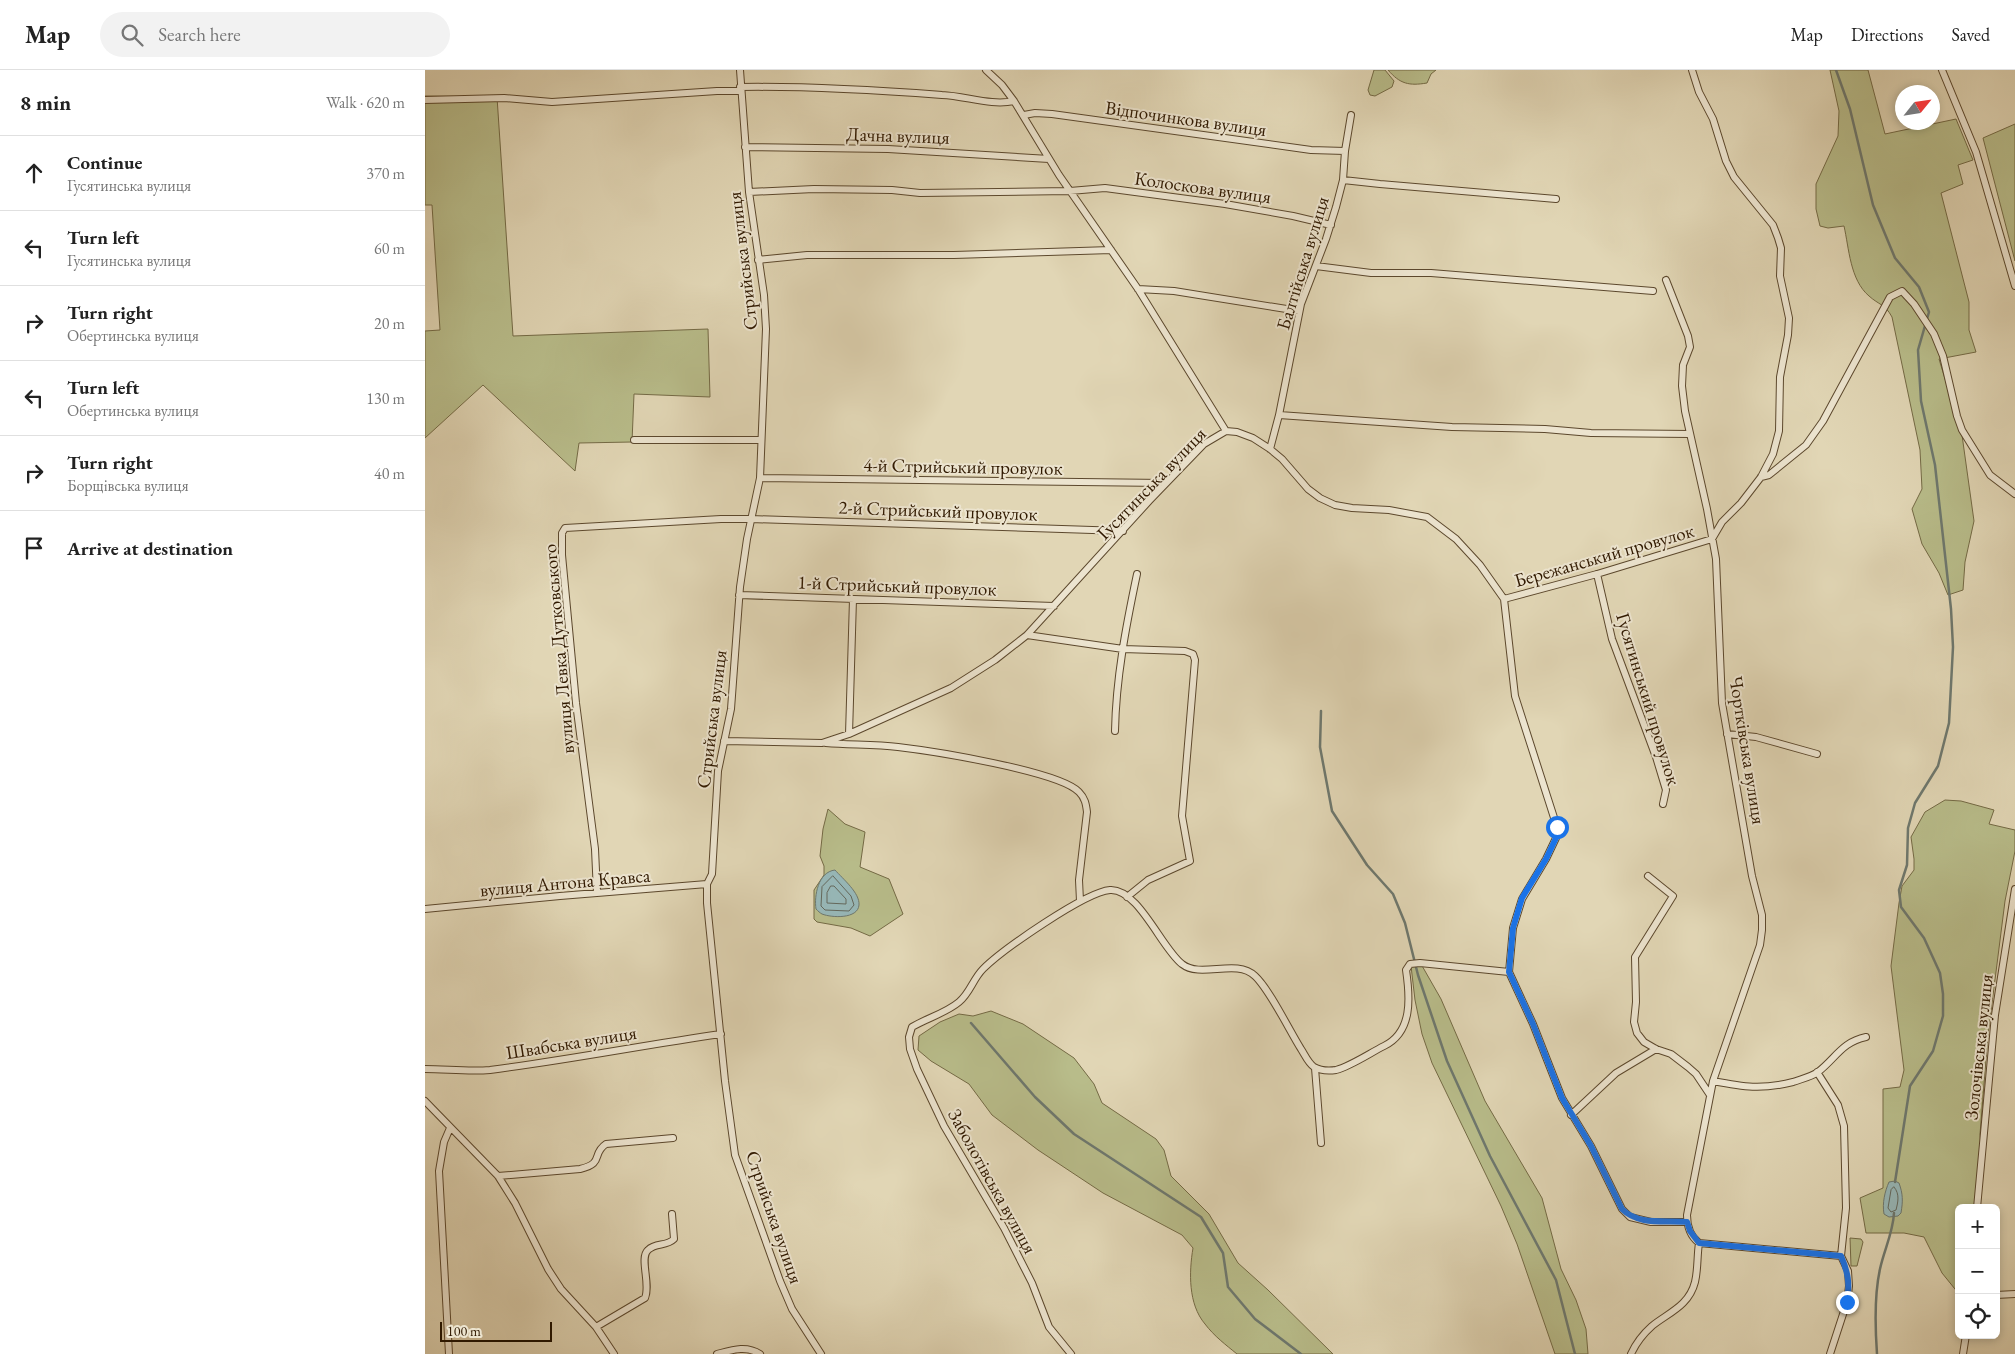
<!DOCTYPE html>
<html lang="en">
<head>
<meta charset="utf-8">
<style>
  body { margin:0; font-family:"EB Garamond",serif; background:#f2f2f2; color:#222 }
  .controls { position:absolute; right:15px; bottom:15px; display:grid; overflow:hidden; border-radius:8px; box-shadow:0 2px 8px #0003 }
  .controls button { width:45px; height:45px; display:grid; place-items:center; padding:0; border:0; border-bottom:1px solid #e0e0e0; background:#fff; color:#222; font:25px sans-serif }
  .compass { position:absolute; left:1470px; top:15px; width:45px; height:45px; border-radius:50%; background:#fff; box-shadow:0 2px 8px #0003; rotate:60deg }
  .scale { position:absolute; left:15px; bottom:12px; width:112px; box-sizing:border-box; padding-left:5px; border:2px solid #301900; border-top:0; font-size:14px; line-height:18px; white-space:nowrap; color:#301900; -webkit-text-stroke:4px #ece4cf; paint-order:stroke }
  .stop { position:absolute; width:15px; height:15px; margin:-11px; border:4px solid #1a73e8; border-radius:50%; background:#fff }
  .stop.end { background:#1a73e8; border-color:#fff; box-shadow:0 1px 5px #0008 }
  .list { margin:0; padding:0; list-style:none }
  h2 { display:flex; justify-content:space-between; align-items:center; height:65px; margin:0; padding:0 20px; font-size:21px }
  h2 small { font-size:16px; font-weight:400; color:#767676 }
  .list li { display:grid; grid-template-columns:32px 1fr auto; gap:15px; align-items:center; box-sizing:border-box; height:75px; padding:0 20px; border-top:1px solid #e0e0e0 }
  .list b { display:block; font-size:19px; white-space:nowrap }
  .list p { margin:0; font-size:16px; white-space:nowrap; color:#767676 }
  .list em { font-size:16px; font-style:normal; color:#767676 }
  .icon { flex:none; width:28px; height:28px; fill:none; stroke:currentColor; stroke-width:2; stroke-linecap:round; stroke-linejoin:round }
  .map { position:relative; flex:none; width:1590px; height:1284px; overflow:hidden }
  header { display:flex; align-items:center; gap:30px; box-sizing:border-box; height:70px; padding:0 25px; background:#fff; border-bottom:1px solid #e0e0e0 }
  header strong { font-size:24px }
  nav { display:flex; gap:28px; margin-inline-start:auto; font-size:18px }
  .search { width:350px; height:45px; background:#f2f2f2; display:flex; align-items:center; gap:12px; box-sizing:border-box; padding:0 18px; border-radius:28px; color:#767676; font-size:19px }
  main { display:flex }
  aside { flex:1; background:#fff }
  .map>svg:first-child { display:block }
  .green { fill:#b8bc8a; stroke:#746a45 }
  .water { fill:#97b7b7; stroke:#6e786e }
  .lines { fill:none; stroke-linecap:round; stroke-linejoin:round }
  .shore { stroke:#64685c; stroke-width:1 }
  .stream { stroke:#6e786e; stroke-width:2.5 }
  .street-casing { stroke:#5c482d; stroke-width:8 }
  .street { stroke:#ece4cf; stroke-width:6 }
  .route { stroke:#1a73e8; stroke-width:6 }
  .labels { text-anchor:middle; stroke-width:4; stroke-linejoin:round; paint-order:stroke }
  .street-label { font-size:19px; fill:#301900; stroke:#ece4cf }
</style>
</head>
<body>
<header>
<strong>Map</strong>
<div class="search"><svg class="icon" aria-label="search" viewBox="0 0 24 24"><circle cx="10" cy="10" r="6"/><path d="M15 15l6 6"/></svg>Search here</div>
<nav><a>Map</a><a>Directions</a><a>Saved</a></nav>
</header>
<main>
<aside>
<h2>8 min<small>Walk · 620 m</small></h2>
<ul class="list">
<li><svg class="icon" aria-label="ahead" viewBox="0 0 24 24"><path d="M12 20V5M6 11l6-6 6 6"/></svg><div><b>Continue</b><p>Гусятинська вулиця</p></div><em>370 m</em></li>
<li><svg class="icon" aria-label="left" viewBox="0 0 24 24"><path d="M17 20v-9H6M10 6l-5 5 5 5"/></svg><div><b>Turn left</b><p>Гусятинська вулиця</p></div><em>60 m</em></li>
<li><svg class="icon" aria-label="right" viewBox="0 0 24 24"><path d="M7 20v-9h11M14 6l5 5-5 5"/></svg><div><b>Turn right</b><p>Обертинська вулиця</p></div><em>20 m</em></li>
<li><svg class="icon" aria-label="left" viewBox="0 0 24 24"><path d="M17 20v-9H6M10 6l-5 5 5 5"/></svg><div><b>Turn left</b><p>Обертинська вулиця</p></div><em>130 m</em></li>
<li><svg class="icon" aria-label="right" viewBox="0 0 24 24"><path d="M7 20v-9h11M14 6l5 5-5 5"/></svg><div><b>Turn right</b><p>Борщівська вулиця</p></div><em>40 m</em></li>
<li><svg class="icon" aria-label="arrive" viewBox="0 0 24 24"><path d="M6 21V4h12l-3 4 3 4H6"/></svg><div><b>Arrive at destination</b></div></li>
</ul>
</aside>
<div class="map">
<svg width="1590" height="1284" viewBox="0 0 1590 1284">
  <rect width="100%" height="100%" fill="#e1d6b5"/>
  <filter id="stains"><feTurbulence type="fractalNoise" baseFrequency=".004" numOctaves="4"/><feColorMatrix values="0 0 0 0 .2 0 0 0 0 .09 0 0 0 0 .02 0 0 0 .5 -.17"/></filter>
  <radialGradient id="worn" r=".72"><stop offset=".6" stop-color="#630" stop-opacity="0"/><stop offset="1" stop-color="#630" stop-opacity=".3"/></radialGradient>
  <path class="green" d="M949 0H960L969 11 967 17 950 26 945 25 943 20Z
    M963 0H1011L1006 4 1002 13C984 16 975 14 963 0Z
    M1405 0H1443L1460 64 1531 49 1548 90 1533 95 1538 114 1516 123 1544 232V260L1551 282 1514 289 1537 365 1549 451 1540 492 1538 520 1523 525 1514 503 1497 474 1487 439 1497 419 1495 380 1467 247C1460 234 1454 235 1444 226 1425 210 1424 178 1419 156L1403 158 1395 156 1391 139V114L1413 66 1414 41Z
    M0 26 72 27 88 266 283 259 285 327 209 324 207 372 154 373 150 401 58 315 0 368V261L15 260 7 135H0Z
    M1590 54V191L1558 68Z
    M1520 730 1536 731 1569 740 1564 754 1590 760V781L1580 831 1563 965 1555 1064 1557 1089 1554 1138H1534V1224L1517 1203 1499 1167 1479 1163H1441L1435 1128 1458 1118V1019L1475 1017 1479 1000 1466 896 1474 833 1477 816 1489 800V789L1486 767 1500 742Z
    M403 739 420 754 440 762 435 797 464 809 478 844 445 866 426 858 392 852 389 849V820L399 805V796L395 786 398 759Z
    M996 894 1016 929 1060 1031 1117 1128 1136 1199 1151 1230 1161 1259 1163 1284H1130L1092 1174 1076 1136 1007 993 997 964 990 930 986 896Z
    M566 941 598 954 649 988 669 1014 677 1033 731 1069 739 1080 746 1106 784 1144 813 1193 843 1220 908 1284H812C801 1275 789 1266 780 1254 763 1234 764 1202 768 1178L757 1165 678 1123 613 1080 567 1045 544 1014 506 991 493 980 494 966 515 952 534 944 548 946Z
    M1425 1168 1436 1169 1438 1172 1432 1196H1426Z"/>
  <path class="water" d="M410 800C418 809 435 823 434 835 433 849 407 848 397 844 395 843 393 841 391 839 389 826 393 802 410 800Z
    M1470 1111 1474 1113C1478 1124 1478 1131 1476 1143L1473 1146 1464 1147 1459 1144C1457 1133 1460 1121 1464 1112Z"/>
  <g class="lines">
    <path class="shore" d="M408 806 426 826 429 835 424 841 400 840 396 836 397 817Z
      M406 816H409L421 829V834L402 833V823Z
      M1469 1117C1475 1124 1473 1132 1471 1140L1466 1142 1463 1138 1466 1120Z"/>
    <path class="stream" d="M1411 0 1425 39 1448 135 1470 188 1494 217 1504 242 1493 280 1496 331 1510 395 1526 539 1528 577 1524 653 1513 696 1490 733 1483 758 1482 795 1474 820 1476 837 1499 868 1515 903 1518 924V946L1508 981 1485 1016 1470 1112
      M896 641 895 677 907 741 942 795 968 824 980 853 993 905 1022 991 1065 1086 1131 1210 1150 1284
      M546 953 610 1027 649 1064 776 1147 798 1183 803 1217 830 1249 876 1284
      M1452 1284C1450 1256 1449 1226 1455 1199 1459 1180 1468 1163 1469 1143"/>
    <defs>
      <path id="street" d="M315 0 324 122 339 225 341 259 335 408 322 469 315 517 306 639 293 701 287 804 282 814V833L300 1011 310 1085 355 1211 367 1239 396 1284
        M561 0 577 15 589 31 634 105 713 219 801 361
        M1517 0 1551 82 1590 216
        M315 17C383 16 450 20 517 25 541 26 566 36 589 31
        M0 30 79 28 127 32 292 21H315
        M599 45 610 43 627 44 886 80 920 81
        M320 77 463 79 624 89
        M918 110 955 114 1131 129
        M324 122 389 119 467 120 495 123 645 121 680 118 800 134 868 146 906 155
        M333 190 382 185H529L686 180
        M891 196 946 203H1006L1228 221
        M1241 210 1263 266 1265 277 1258 295 1257 316 1260 341 1282 439 1291 489 1297 633 1327 806 1337 845V860L1335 875 1288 1011 1262 1145C1262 1156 1265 1166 1274 1173L1416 1186
        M713 219 749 221 874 241
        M854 345 1027 357 1120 359 1166 363 1265 364
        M209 370H336
        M845 379 854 345 876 234 901 169 911 137 918 110 920 81 926 45
        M1336 407 1344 405 1381 375 1398 351 1465 227 1477 221 1489 234 1509 264 1518 286 1532 346 1537 360 1565 405 1590 424
        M335 408 740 413
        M1172 504 1187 569 1231 687 1241 720 1238 734
        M314 525 629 536
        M1079 529 1172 504 1287 469 1297 452 1316 433 1336 407 1348 384 1354 361 1355 307 1363 265 1364 248 1355 206 1356 178 1353 168 1348 155 1309 107 1301 91 1288 49 1274 22 1267 0
        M602 565 698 579 760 581 768 584 770 590 757 746 765 791 723 810 702 827
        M690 661C691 608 701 556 712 504
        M424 664 428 529
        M1302 664 1331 667 1392 684
        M299 671 397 673 424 664 526 618 570 590 602 565 724 431 779 374 801 361 812 362 828 368 845 379 857 389 883 419 895 428 910 435 927 438 964 440 1002 447 1031 469 1055 495 1079 529 1090 626 1132 757 1131 768 1121 789 1097 829 1088 858 1084 902 1108 954 1137 1028 1166 1076 1197 1139 1205 1147 1226 1152H1262
        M401 673C425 675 450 674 473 677 507 681 634 701 654 722 660 728 661 734 662 742L654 810 655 831
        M1223 806 1248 826 1210 887 1211 932 1209 952 1212 963 1219 972 1231 979 1246 984 1263 997 1271 1004 1285 1025
        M172 823 170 779 151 633 137 485V463L140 458 296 449H326L698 461
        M0 839 135 826 282 814
        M890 998 896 1073
        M0 999C21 999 44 1002 65 1000 143 990 219 975 296 964
        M1392 1002 1413 1035 1419 1056 1421 1138 1416 1186 1423 1201 1424 1216 1422 1232 1405 1284
        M1288 1011C1319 1017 1336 1020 1368 1012 1376 1009 1386 1007 1393 1002 1411 988 1417 972 1441 967
        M0 1031 73 1106 90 1133 123 1199 136 1219 171 1257 189 1284
        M1146 1045 1191 1003 1231 979
        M73 1106 155 1099C180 1093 166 1084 181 1074L248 1068
        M1552 1138 1570 945 1590 819
        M1571 1225 1590 1224
        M171 1257 220 1228C226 1214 214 1188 223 1180 231 1172 241 1177 249 1169L247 1144
        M24 1284 14 1101 19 1072 25 1058
        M292 1284C307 1280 321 1275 335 1284
        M646 1284 624 1257 607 1213 579 1158 519 1056 492 999 485 979 484 967 487 957C502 948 521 943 534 932 545 923 548 909 558 899 577 880 660 822 685 820 713 818 737 879 757 894 776 909 811 888 830 906 845 920 864 960 876 979 880 985 883 993 889 997 896 1001 904 1001 911 1000 926 996 945 983 959 976 988 962 985 927 981 900L985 894 995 893 1084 902
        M1206 1284C1211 1273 1218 1264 1227 1256 1243 1243 1264 1236 1270 1212 1273 1200 1272 1186 1274 1173
        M1538 1284 1541 1265"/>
    </defs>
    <use href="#street" class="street-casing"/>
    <use href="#street" class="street"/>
  </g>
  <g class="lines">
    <path class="route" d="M1132 757 1131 768 1121 789 1097 828 1088 858 1084 902 1108 954 1137 1028 1166 1076 1197 1139C1214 1156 1240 1150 1262 1152L1265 1161 1274 1173 1416 1186C1423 1202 1425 1214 1422 1232"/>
  </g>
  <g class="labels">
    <g class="street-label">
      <text transform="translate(761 48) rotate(8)" y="7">Відпочинкова вулиця</text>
      <text transform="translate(473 65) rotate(2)" y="7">Дачна вулиця</text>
      <text transform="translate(778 117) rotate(8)" y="7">Колоскова вулиця</text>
      <text transform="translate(317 191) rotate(-97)" y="7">Стрийська вулиця</text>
      <text transform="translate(877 193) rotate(-73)" y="7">Балтійська вулиця</text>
      <text transform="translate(538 396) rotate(1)" y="7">4-й Стрийський провулок</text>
      <text transform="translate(726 413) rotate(-46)" y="7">Гусятинська вулиця</text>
      <text transform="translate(513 440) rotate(2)" y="7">2-й Стрийський провулок</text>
      <text transform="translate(1179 485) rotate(-16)" y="7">Бережанський провулок</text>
      <text transform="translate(472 515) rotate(2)" y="7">1-й Стрийський провулок</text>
      <text transform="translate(133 579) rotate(-95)" y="7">вулиця Левка Дутковського</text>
      <text transform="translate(1224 629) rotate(73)" y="7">Гусятинський провулок</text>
      <text transform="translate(286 649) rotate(-83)" y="7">Стрийська вулиця</text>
      <text transform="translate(1323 680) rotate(81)" y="7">Чортківська вулиця</text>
      <text transform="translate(140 812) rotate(-5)" y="7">вулиця Антона Кравса</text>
      <text transform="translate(146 972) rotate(-9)" y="7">Швабська вулиця</text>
      <text transform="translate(1553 977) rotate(-84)" y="7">Золочівська вулиця</text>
      <text transform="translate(568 1111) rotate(61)" y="7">Заболотівська вулиця</text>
      <text transform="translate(350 1147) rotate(71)" y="7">Стрийська вулиця</text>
    </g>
  </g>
  <rect width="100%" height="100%" filter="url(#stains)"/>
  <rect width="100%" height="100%" fill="url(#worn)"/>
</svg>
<div class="controls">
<button>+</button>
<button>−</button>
<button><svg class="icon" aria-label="locate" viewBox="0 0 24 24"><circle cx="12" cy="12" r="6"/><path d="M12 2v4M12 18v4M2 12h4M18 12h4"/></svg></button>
</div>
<svg class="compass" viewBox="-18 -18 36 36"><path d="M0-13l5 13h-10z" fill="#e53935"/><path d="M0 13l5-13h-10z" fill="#767676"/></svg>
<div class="scale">100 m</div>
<div class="stop" style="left:1132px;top:757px"></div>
<div class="stop end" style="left:1422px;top:1232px"></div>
</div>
</main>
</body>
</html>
